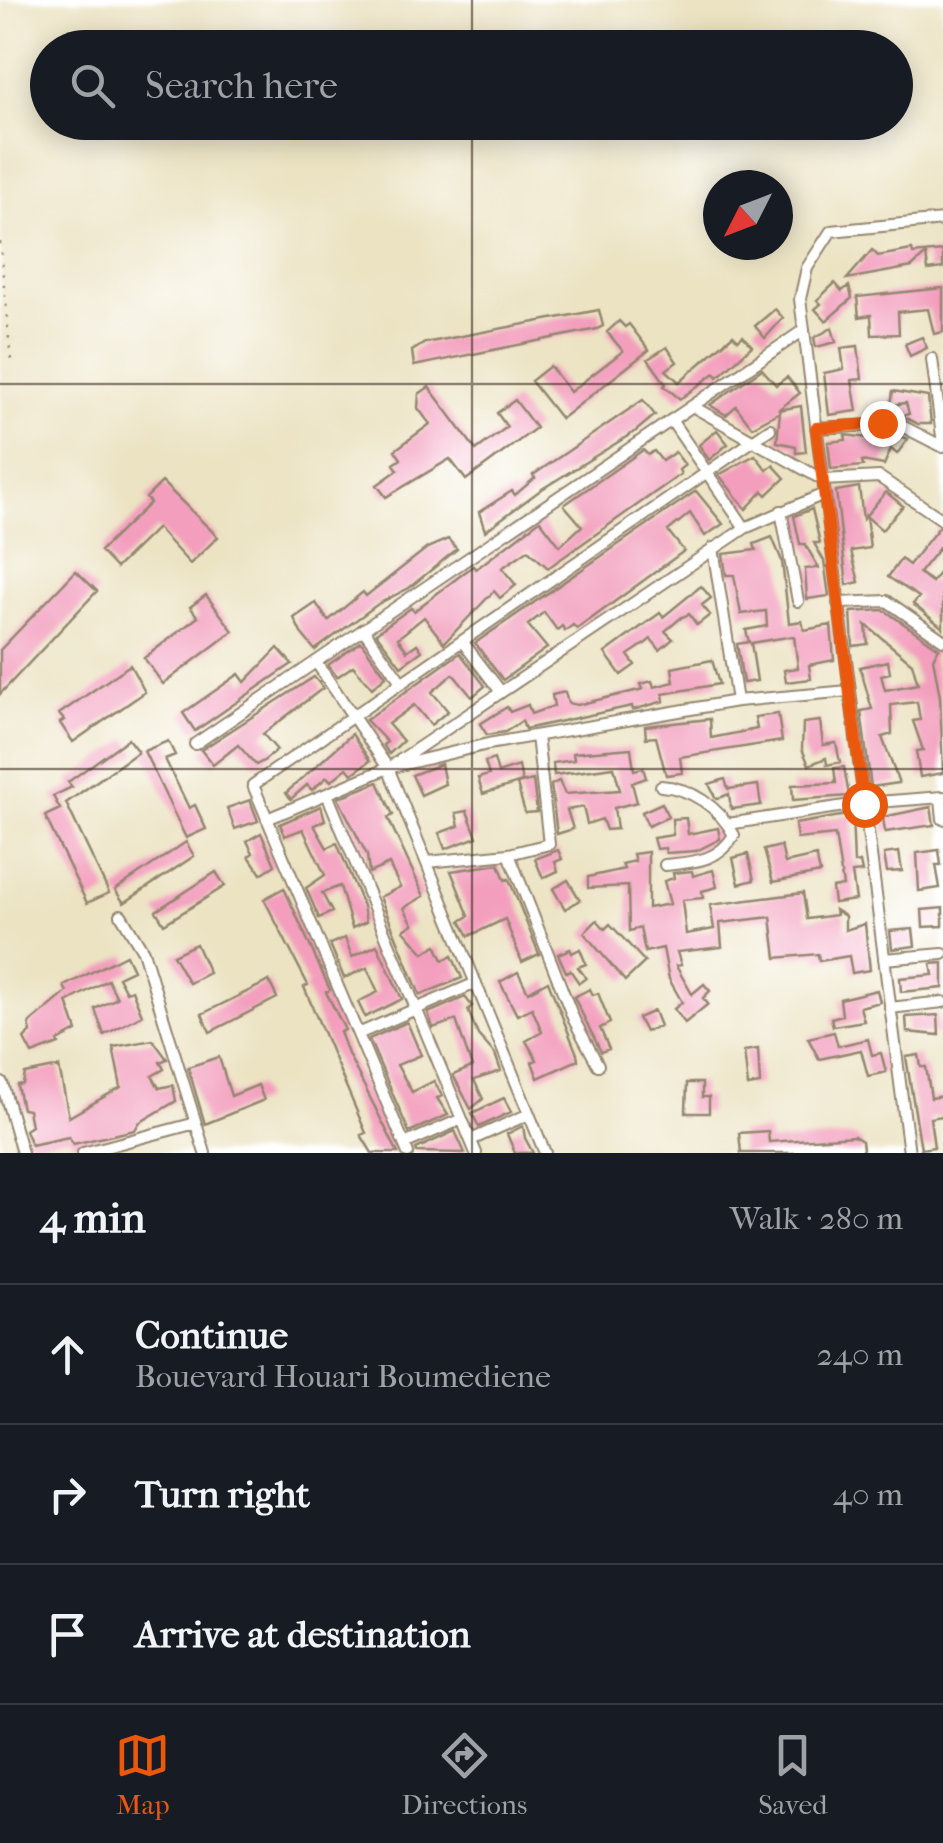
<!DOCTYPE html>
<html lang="en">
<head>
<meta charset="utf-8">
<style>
  body { margin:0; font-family:"IM FELL French Canon",serif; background:#20242c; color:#f1f3f6 }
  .compass { position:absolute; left:703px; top:170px; width:90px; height:90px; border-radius:50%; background:#171b24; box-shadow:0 5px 25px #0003; rotate:228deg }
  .stop { position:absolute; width:30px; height:30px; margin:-22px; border:8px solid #ea580c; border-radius:50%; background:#fff }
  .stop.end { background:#ea580c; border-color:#fff; box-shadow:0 2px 10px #0008 }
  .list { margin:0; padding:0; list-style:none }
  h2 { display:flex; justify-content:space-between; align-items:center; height:130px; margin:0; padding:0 40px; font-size:42px }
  h2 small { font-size:32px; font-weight:400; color:#9ea1a6 }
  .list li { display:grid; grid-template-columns:65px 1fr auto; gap:30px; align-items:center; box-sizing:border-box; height:140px; padding:0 40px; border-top:2px solid #363941 }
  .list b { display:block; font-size:38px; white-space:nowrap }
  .list p { margin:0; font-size:32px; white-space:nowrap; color:#9ea1a6 }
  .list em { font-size:32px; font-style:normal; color:#9ea1a6 }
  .icon { flex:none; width:55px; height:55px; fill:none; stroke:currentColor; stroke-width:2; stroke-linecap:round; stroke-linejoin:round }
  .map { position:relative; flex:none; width:943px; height:1153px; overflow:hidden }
  .search { position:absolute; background:#171b24; box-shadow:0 5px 25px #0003; left:30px; right:30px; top:30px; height:110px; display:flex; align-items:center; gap:25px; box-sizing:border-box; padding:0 35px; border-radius:55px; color:#9ea1a6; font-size:38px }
  .sheet { height:550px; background:#171b24 }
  nav { display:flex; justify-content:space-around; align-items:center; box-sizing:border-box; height:140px; border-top:2px solid #363941; background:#171b24; font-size:28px; color:#9ea1a6 }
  nav a { display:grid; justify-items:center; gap:5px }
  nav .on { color:#ea580c }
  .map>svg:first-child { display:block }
  .building { fill:#f39ebd }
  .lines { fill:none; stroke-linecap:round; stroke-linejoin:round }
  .minor-casing { stroke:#948670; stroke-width:14 }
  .path { stroke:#948670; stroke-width:2.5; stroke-dasharray:2.5 8; stroke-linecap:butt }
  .minor { stroke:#fff; stroke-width:10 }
  .route { stroke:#ea580c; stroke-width:12 }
  .grid { fill:none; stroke:#3b2a1e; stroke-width:2.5; stroke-opacity:0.55 }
</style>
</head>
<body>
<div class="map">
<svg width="943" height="1153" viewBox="0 0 943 1153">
  <rect width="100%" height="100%" fill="#fff"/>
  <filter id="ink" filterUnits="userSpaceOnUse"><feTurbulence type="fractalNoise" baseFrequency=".01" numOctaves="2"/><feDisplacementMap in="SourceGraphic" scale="20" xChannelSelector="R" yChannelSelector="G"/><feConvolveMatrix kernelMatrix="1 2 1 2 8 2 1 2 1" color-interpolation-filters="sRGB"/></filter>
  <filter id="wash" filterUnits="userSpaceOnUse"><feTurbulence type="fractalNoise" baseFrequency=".0048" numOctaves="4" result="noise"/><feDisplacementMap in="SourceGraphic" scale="40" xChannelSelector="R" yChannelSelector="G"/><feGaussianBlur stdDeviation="2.25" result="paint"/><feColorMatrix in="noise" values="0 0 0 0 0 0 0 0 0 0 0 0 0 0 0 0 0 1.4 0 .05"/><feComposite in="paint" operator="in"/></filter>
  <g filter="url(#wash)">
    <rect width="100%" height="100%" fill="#ece3c3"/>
    <g id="blocks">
      <path class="building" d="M872 250 878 256 912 250 913 254 943 251V268L928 270 926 254 912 267 847 279Z
        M835 283 842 291 849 286 852 298 826 321 815 309 821 304 817 300Z
        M943 288V332L934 334 928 309 898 312 899 334 872 335 871 315 859 317 857 297Z
        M775 309 783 318 765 338 755 326Z
        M599 310 603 326 597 329 414 366 412 351 425 343Z
        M619 321 625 327 629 324 649 350 561 419 531 381 550 366 570 392 623 351 607 332Z
        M832 328 836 342 816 347 814 338Z
        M733 335 738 340 743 336 752 346 718 377 715 373 680 399 664 386 666 384 648 359 667 347 677 362 666 370 679 382Z
        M922 337 927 348 910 356 905 344Z
        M858 346 862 379 852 380 857 411 829 415 824 373 844 369 841 348Z
        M762 369 776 385 787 377 800 393 778 410 801 406 806 452 796 453V446L777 442 780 412 752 427 736 406 726 415 710 405Z
        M429 387 476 450 507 427 497 413 515 400 536 428 466 480 450 459 386 497 377 485 398 470 394 464 401 459 395 450 430 424 418 408 419 394Z
        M893 391 928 397 931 424H918L902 416 909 414 906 403 891 405Z
        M643 400 655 415 636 431 542 489 485 531 479 512 512 491 515 495 535 478 533 475Z
        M717 430 728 444 709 460 699 445Z
        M889 433 908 439 897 454 891 449 884 465 862 461 863 466 831 469 828 442 846 440 845 435 876 439Z
        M643 450 648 455 654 451 662 461 675 452 685 465 679 470 681 474 548 568 528 550 502 568 516 585 500 598 494 591 444 643 424 617 398 638 407 651 417 644 422 651 401 666 376 633 411 608 414 611 473 566 476 569 540 520 560 546 582 526 564 505Z
        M755 455 767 470 773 465 785 478 767 495 763 491 746 509 719 475Z
        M162 482 218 537 190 564 157 528 116 568 100 551 150 503 146 498Z
        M859 487 863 519 886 492 903 506 882 530 866 516 870 548 851 551 859 582 847 585 836 491Z
        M696 491 723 524 705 536 690 513 668 531 684 551 577 629 573 625 565 631 562 626 557 630 544 612 528 625 547 648 503 680 475 643Z
        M812 509 820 543H814L824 561 829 596 807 599 805 569 819 568 805 544H800L794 516Z
        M939 527 943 529V543L919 573 932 582 943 568V628L913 604 919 597 888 577 901 559 909 565Z
        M772 537 782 561 789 623 802 621 804 630 831 625 834 660 809 665 811 679 786 682 784 670 798 668 794 636 751 643 757 681 743 683 737 644 749 642 746 630 767 626 766 611 741 614 734 575H726L723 554 756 550 754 544Z
        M448 539 457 549 409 588 378 604 315 650 301 633 294 618 316 603 328 621 363 592 366 596 427 548Z
        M76 571 97 591 0 694V650Z
        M701 586 711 598 702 605 710 615 697 625 689 614 682 617 665 631 673 639 660 650 651 639 646 643 628 655 635 665 621 675 605 653 660 613 663 617Z
        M206 595 233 631 163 684 144 658 198 617 190 607Z
        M884 610 939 648 933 658 940 697 943 773 920 777 916 751 923 750 913 721 920 720 917 702 891 705 892 734 882 737 899 783 871 787 861 711 872 709 860 667 888 661 890 673 881 675 885 690 918 684 912 663 866 625 868 644 853 646 851 612Z
        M361 642 386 676 372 688 353 666 337 677 328 665Z
        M278 648 292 664 195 731 183 713 239 674 245 682Z
        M460 653 485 686 472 697 453 674 432 692 448 711 431 725 414 705 388 724 403 741 389 754 383 745 387 742 366 720Z
        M712 660 719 684 663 694 664 701 633 710 632 706 525 729 522 721 505 732 487 735 480 724 507 707 510 712 528 705 531 714 545 709 554 706 552 695 565 692 568 703 577 705 643 689 641 684 652 681 654 687 674 682 672 668Z
        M130 665 145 692 73 742 60 723 64 720 59 714Z
        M314 677 323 688 263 734 277 750 265 760 256 765 238 745 213 765 201 750Z
        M778 714 782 741 680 757 682 773 666 775 656 737 646 738 645 726 710 719 711 738 757 729 755 717Z
        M820 721 823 745 836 743 840 762 827 765 826 758 809 765 802 749 803 723Z
        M352 734 370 761 352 774 347 768 331 781 327 777 312 790 307 785 291 799 286 793Z
        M128 739 138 752 66 803 109 893 87 903 45 816 60 809 53 796 72 787 68 782Z
        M168 741 175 755 165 759 189 808 195 805 206 829 186 838 144 751Z
        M631 748 634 770 643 768 646 778 632 783 637 802 614 808 617 829 606 830 602 819 587 824 583 807 567 810 573 829 557 834 551 785 559 781 565 794 620 790 614 767 554 775 553 763 574 760 573 753Z
        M494 759 498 773 519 766 522 782 483 794 478 778 489 775 485 762Z
        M441 764 445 784 421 795 412 775Z
        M844 767 849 796 793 800 792 785 836 783 834 768Z
        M725 779 728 789 758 785 761 805 731 809 729 794 716 799 709 784Z
        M533 780 537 812 525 813 517 784Z
        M378 782 393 815 388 818 424 896 404 908 413 924 404 930 424 953 436 945 443 960 452 956 462 978 420 995 380 897 400 887 389 864 369 873 367 855 338 798Z
        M250 800 258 821 235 829 227 808Z
        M662 803 668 817 648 826 642 812Z
        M321 806 325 820 314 825 327 848 337 843 363 906 366 922 352 928 340 886 322 893 332 912 319 918 306 888 325 875 303 829 285 836 280 824Z
        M931 807 934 825 885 832 883 817Z
        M467 811 477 837 445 849 439 833 459 826 456 813Z
        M852 814 854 863 860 862 862 872 852 873 856 900 834 903 832 888 843 886 835 835 797 839 795 824Z
        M686 818 688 834 718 828 720 839 696 851 666 853 665 848 656 849 653 838 673 835 672 819Z
        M261 833 275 865 261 874 249 856 253 853 247 841Z
        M186 842 194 856 124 903 115 890Z
        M781 846 785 863 816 856 820 873 773 882 764 850Z
        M558 850 562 859 555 862 558 871 543 878 535 859Z
        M939 850 941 865H936L940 888 919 891 917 853Z
        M648 852V908L670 904 664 881 674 878 673 873 692 871 693 876 713 870 717 887 702 891 703 898 682 900 686 934 714 929 710 905 803 893 807 919 836 915 835 910 845 916V930L865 924 870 970 852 973 849 956 819 961 818 954 776 958 771 917 720 923 722 947 677 952 681 965 676 966 692 994 704 984 710 991 703 998 708 1004 685 1023 674 1009 682 1002 669 979 663 948 645 952 640 928 629 931 628 886 588 888V877L624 869 622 864 635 861 633 854Z
        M899 852 902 871 887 872 884 854Z
        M748 854 754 880 739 884 733 858Z
        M499 864 505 880 509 879 539 954 522 962 505 919 469 936 461 921 469 916 451 871Z
        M216 872 225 886 164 924 156 911Z
        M568 880 580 900 565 909 553 889Z
        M284 888 330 990 326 992 345 1030 340 1032 348 1054 398 1153H372L361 1135 366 1133 304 987 308 985 264 899Z
        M943 908V926L923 927 922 910Z
        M597 920 605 929 610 924 645 962 625 981 584 933Z
        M913 929 915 946 892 949 890 931Z
        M345 938 352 957 377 945 402 999 365 1017 358 1002 378 992 367 968 344 978 330 944Z
        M196 944 209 973 189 983 173 955Z
        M570 949 572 953 580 949 586 964 578 967 586 978 579 983 570 970 566 972 558 954Z
        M126 955 133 970 118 977 126 992 132 990 142 1015 104 1035 95 1009 117 998 108 980 67 1002 77 1031 58 1041 59 1044 32 1054 24 1039 31 1032 29 1024 67 992 64 986Z
        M943 963V988L901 992 900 978 933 975 931 964Z
        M518 972 528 992 548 981 577 1054 578 1060 538 1078 532 1062 537 1060 526 1041 542 1032 532 1008 517 1015 500 982Z
        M269 981 277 998 210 1032 202 1014Z
        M590 989 593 995 598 993 610 1023 600 1028 609 1049 601 1052 574 997Z
        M877 990 880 1002 860 1007 864 1021 833 1026 831 1018 842 1015 840 999Z
        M465 997 472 1006 468 1010 478 1035 495 1054 501 1071 474 1080 483 1099 471 1109 453 1075 472 1067 456 1020 433 1028 428 1013Z
        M654 1011 660 1026 645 1032 638 1018Z
        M938 1015 939 1035 907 1032 906 1017Z
        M407 1022 421 1055 397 1065 412 1092 434 1081 442 1096 437 1098 448 1115 409 1132 369 1039Z
        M834 1032 838 1046 868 1039 872 1055 881 1053 886 1072 868 1076 861 1050 819 1059 808 1038Z
        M153 1040 167 1059 160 1062 164 1069 152 1076 159 1088 173 1085 176 1101 139 1123 135 1130 73 1144 69 1137 31 1145 25 1130 31 1126 28 1110 22 1109 17 1085 23 1084 25 1074 59 1067 69 1117 121 1087 113 1047Z
        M758 1049 760 1084 748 1086 744 1051Z
        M919 1055 921 1067H926L931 1098 943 1096V1116L930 1118 934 1147 921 1149 906 1057Z
        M219 1057 231 1096 258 1085 264 1100 205 1124 188 1067Z
        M687 1083H702V1097H709V1113H686Z
        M504 1098 511 1112 479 1127 472 1113Z
        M523 1126 525 1138 533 1153H515L507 1134Z
        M455 1131 465 1153 417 1152 416 1149Z
        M768 1131 769 1142 854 1136 862 1141 863 1149 860 1153H741L739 1133Z"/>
    </g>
  </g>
  <g filter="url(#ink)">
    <use href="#blocks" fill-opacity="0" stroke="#948670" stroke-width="2.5"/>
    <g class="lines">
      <defs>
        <path id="minor" d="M932 359 943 444
          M692 406 823 480 879 477 943 520
          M671 420 745 528
          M816 428 898 424 943 447
          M781 511 798 601
          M713 548 737 701
          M838 603 887 601 943 640
          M363 629 402 683
          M462 641 501 692
          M316 662 388 768 545 1153
          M195 744 804 330
          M393 765 745 528 824 494
          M661 786C691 788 719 807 734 835 718 862 693 862 665 865
          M327 794 476 1153
          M941 798 943 819
          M267 819 388 768 488 744 737 701 849 691
          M728 824 864 803 943 797
          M509 854 574 1020 598 1065
          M427 862 509 854 549 844 537 736
          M121 915 143 951 205 1153
          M884 959 943 954
          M890 1008 943 1002
          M358 1034 476 983
          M2 1083 22 1153
          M471 1140 529 1114
          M404 1144 462 1119
          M83 1153 196 1123
          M408 1153 253 785 770 429
          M909 1153 800 299 807 268 831 231 943 220"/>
      </defs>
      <use href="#minor" class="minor-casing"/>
      <path class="path" d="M0 242 11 361"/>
      <use href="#minor" class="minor"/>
    </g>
  </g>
  <g class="lines" filter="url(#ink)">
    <path class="route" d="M864 804 816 428 882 423"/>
  </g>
  <path class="grid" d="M472 0V48M472 122V1153M0 384H943M0 769H943"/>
</svg>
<svg class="compass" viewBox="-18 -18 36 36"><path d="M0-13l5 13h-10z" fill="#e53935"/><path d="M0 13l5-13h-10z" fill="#9ea1a6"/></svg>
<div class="stop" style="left:864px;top:804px"></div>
<div class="stop end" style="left:882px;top:423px"></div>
<div class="search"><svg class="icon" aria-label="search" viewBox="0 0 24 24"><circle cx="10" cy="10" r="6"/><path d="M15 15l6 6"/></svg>Search here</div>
</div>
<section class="sheet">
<h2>4 min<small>Walk · 280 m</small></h2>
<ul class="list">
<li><svg class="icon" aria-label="ahead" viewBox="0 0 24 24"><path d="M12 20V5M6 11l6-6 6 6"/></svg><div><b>Continue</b><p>Bouevard Houari Boumediene</p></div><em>240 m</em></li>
<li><svg class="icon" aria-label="right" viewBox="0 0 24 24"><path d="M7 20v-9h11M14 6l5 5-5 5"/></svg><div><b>Turn right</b></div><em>40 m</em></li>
<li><svg class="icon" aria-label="arrive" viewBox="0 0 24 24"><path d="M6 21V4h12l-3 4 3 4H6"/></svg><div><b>Arrive at destination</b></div></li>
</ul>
</section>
<nav>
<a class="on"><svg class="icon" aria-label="map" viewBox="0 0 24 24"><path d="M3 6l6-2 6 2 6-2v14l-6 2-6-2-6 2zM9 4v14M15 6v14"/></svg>Map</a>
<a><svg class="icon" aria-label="directions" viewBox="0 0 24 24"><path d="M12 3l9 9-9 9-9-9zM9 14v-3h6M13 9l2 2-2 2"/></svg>Directions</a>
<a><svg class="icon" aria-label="saved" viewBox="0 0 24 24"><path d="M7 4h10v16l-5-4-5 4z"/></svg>Saved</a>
</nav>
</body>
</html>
